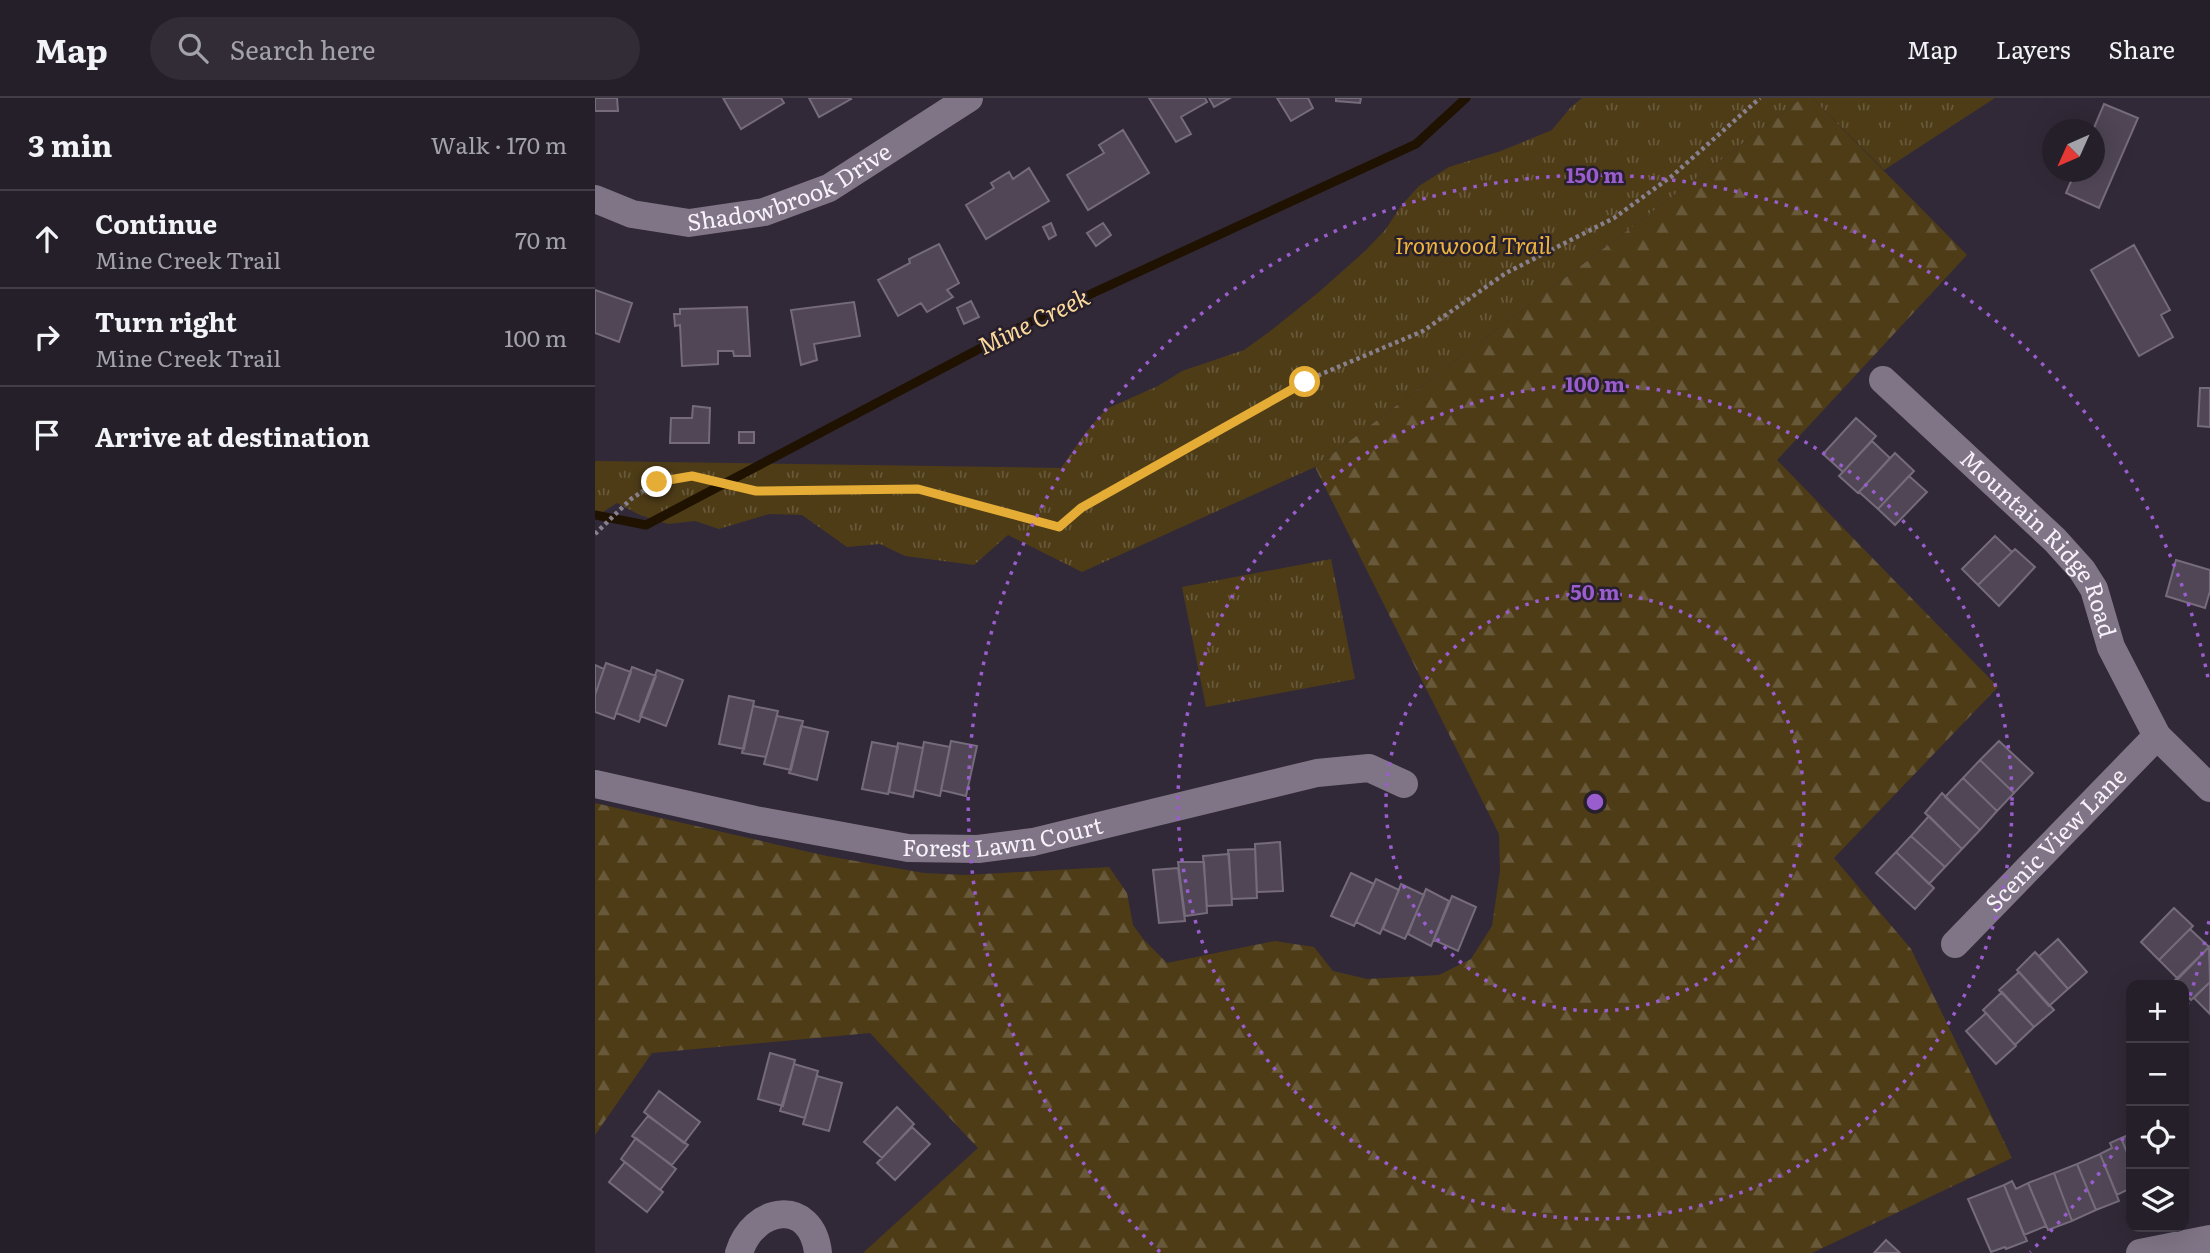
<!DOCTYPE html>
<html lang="en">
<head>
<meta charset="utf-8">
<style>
  body { margin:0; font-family:Literata,serif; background:#312c35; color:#f1f3f6 }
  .controls { position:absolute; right:21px; bottom:21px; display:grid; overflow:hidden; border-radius:14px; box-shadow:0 7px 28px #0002 }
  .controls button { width:63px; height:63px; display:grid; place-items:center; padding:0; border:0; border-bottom:2px solid #423d46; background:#251f29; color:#f1f3f6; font:35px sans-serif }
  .compass { position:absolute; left:1447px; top:21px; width:63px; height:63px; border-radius:50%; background:#251f29; box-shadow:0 7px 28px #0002; rotate:225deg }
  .stop { position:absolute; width:21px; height:21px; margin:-16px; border:5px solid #e5ad35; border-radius:50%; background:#fff }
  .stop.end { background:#e5ad35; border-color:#fff; box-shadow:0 2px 7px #0008 }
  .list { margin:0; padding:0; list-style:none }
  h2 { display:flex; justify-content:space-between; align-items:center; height:91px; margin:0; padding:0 28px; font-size:30px }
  h2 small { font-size:23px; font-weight:400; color:#a3a2a8 }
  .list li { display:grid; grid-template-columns:46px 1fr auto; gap:21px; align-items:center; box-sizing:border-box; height:98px; padding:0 28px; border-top:2px solid #423d46 }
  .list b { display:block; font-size:26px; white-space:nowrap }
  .list p { margin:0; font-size:23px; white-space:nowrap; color:#a3a2a8 }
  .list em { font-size:23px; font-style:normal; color:#a3a2a8 }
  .icon { flex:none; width:38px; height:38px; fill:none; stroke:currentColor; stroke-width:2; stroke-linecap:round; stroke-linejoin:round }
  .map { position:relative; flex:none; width:1615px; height:1155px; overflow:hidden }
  header { display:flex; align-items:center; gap:42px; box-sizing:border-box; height:98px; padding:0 35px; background:#251f29; border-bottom:2px solid #423d46 }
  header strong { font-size:33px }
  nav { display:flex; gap:38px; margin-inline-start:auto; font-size:24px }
  .search { width:490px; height:63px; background:#312c35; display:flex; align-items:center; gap:18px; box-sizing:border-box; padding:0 24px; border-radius:38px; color:#a3a2a8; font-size:26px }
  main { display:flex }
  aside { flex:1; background:#251f29 }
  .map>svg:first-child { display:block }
  .forest { fill:url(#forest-firs) }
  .park { fill:url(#park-tufts) }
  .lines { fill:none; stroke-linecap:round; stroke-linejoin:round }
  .stream { stroke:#1f1200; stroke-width:9 }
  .building { fill:#504656; stroke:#756b7b; stroke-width:2 }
  .path { stroke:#88818d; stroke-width:4.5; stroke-dasharray:3.5 3.5; stroke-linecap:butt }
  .minor { stroke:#807586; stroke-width:28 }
  .route { stroke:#e5ad35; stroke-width:9 }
  .ring { fill:none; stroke:#9a5dce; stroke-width:3.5; stroke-dasharray:3.5 7 }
  .labels { text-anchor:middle; stroke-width:5; stroke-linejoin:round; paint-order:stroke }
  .street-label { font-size:23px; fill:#f7f1fa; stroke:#281f2c }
  .park-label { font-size:23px; font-style:italic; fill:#ecb43d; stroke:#281f2c }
  .water-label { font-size:24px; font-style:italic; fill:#fbd99b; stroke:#281f2c }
  .centre { fill:#9a5dce; stroke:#281f2c; stroke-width:3.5 }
  .ring-label { font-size:21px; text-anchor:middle; font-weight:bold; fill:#9a5dce; stroke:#281f2c; stroke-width:5; stroke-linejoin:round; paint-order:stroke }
</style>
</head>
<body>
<header>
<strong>Map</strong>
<div class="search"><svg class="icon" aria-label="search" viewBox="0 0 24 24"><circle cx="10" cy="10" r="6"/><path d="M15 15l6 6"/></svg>Search here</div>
<nav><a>Map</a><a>Layers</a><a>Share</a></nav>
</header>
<main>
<aside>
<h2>3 min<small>Walk · 170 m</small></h2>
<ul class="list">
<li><svg class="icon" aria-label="ahead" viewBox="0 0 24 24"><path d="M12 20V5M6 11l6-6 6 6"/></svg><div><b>Continue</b><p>Mine Creek Trail</p></div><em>70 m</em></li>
<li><svg class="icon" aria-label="right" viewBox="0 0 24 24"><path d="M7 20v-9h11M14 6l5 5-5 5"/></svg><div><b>Turn right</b><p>Mine Creek Trail</p></div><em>100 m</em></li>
<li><svg class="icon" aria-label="arrive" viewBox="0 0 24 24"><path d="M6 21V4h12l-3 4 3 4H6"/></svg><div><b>Arrive at destination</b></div></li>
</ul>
</aside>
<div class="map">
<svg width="1615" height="1155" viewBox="0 0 1615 1155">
  <defs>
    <pattern id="forest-firs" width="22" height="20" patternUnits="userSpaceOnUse" patternTransform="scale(1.75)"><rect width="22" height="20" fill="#4e3c17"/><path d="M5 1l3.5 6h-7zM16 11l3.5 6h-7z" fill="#68593a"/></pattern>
    <pattern id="park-tufts" width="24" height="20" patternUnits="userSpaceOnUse" patternTransform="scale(1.75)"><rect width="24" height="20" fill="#4e3c17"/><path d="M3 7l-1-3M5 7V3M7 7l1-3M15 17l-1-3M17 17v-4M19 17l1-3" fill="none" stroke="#68593a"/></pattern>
  </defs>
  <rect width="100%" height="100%" fill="#312937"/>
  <path class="forest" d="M1207 0H1217L1372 157 1182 362 1403 589 1239 760 1316 851 1417 1060 1217 1155H268L383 1050 275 935 57 955 0 1037V705L232 758 329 775 371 777 514 769 532 795 538 827 549 842 572 865 680 843 719 849 738 873 772 881 844 877 876 861 897 828 905 773 904 736 720 369Z"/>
  <path class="park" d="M987 0H1207L720 369 487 474 413 437 379 467 310 458 285 446 252 449 207 417 174 416 124 431 100 423 73 426 45 417 22 405 0 419V363H2L466 370 491 334 511 311 563 288 587 273 649 252 674 234 724 194 770 153 791 131 805 109 824 88 854 69 906 53 957 32 976 9Z
    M1217 0H1400L1289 72Z
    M736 461 760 581 611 609 587 489Z"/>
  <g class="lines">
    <path class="stream" d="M0 417 51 427 435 224 821 46 871 0"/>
  </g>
  <path class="building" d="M0 0H22L23 13H0Z
    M128 0H186L189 5 146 31Z
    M214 0H255L256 1 224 19Z
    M554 0H610L612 4 586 19 596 36 581 44Z
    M614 0H635L619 9Z
    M682 0H713L718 10 696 23Z
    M741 0H766L765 5 741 3Z
    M1509 6 1543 20 1504 110 1471 95 1480 74H1500L1498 32Z
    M528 32 554 75 493 112 472 77 509 55 504 47Z
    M434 70 454 103 391 141 371 107 399 90 396 85 414 74 418 81Z
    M456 125 461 137 454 141 448 129Z
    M508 125 516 137 501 148 492 135Z
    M344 146 364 185 352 192 358 199 332 214 326 205 303 218 283 182 315 165 314 161Z
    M1539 147 1575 212 1566 217 1578 239 1544 258 1496 172Z
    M0 192 37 205 24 244 0 235Z
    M376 203 384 219 369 226 362 210Z
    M259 204 265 238 219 246 222 262 206 267 196 212Z
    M152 209 155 258H139L138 253H123V266L87 268 85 227 80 228 79 216H85V211Z
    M1605 290H1615V329L1603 328Z
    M98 308 115 310 114 345H75L76 320H97Z
    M1261 320 1281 338 1248 374 1228 356Z
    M144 334H159V345H144Z
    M1277 343 1295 360 1263 395 1244 378Z
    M1300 355 1319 373 1283 411 1264 394Z
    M1314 378 1332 394 1300 427 1283 411Z
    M1400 438 1417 454 1383 487 1367 471Z
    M1420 451 1440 469 1404 508 1383 487Z
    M1581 462 1615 472V493L1610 510 1571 498Z
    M11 565 36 574 19 621 0 614V597Z
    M0 567 9 571 0 597Z
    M37 569 61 578 44 624 21 615Z
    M62 572 88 582 71 628 45 618Z
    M134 598 159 603 149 651 124 646Z
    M158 608 183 613 171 659 147 655Z
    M182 618 208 623 196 672 169 666Z
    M206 628 233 634 222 682 194 675Z
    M356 643 382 648 371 698 346 692Z
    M1404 643 1438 675 1419 695 1385 662Z
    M277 644 303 649 293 696 267 691Z
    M329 644 355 649 345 698 320 692Z
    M303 645 328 650 318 699 294 694Z
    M1385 662 1419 695 1402 713 1368 680Z
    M1368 680 1402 713 1385 732 1350 699Z
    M1347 695 1385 732 1367 751 1330 715Z
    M1334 718 1367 751 1350 769 1316 738Z
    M1316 738 1350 769 1334 786 1301 754Z
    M685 744 688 793 662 794 660 746Z
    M660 751 662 800 637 801 633 752Z
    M1301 754 1339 790 1320 811 1281 775Z
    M634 756 637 807 612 808 608 758Z
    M583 764H609L612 815 590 818Z
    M583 770 590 823 564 825 558 772Z
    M756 775 779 786 759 828 736 818Z
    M781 781 804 792 785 836 761 824Z
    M806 786 829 797 810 841 788 831Z
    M831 791 854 803 836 848 813 836Z
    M857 798 881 809 863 853 839 842Z
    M1579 810 1598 828 1564 862 1546 844Z
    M1595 831 1614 849 1583 881 1564 862Z
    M1463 841 1492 874 1473 891 1444 858Z
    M1614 849 1615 884 1596 902 1589 895V887H1581L1578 884Z
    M1440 854 1473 891 1454 908 1422 872Z
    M1424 874 1459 912 1439 929 1404 892Z
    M1615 884V916L1599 900Z
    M1407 894 1439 929 1420 947 1388 912Z
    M1391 915 1421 948 1401 966 1371 933Z
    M175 955 200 962 188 1008 163 1001Z
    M199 966 223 973 210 1020 185 1013Z
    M222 978 247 985 234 1033 208 1026Z
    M64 993 105 1024 89 1045 49 1014Z
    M302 1009 319 1026 287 1060 269 1044Z
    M53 1018 93 1047 77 1067 37 1038Z
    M317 1029 335 1046 300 1082 282 1065Z
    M1536 1036V1064L1526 1040Z
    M41 1040 81 1071 65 1092 26 1061Z
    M1526 1040 1536 1064V1090L1522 1097 1505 1056 1517 1050 1515 1045Z
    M1505 1056 1524 1103 1501 1112 1482 1066Z
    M30 1064 68 1094 52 1114 14 1084Z
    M1482 1066 1501 1112 1477 1123 1459 1075Z
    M1459 1075 1477 1123 1453 1132 1433 1085Z
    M1417 1083 1421 1091 1433 1085 1451 1128 1429 1137 1409 1087Z
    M1409 1087 1432 1143 1411 1151 1410 1149 1396 1154 1373 1101Z
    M1291 1142 1305 1155H1279Z"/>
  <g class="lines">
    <path class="path" d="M0 436 36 401 62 384 97 378 161 393 323 391 464 429 486 410 710 283 828 233 911 175 1019 120 1077 78 1165 0"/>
    <g class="minor">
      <path id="s1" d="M0 101 37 116 94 125 169 114 234 90 374 0"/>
      <path id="s2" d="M1288 282 1460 442 1487 472 1499 491 1516 549 1562 638 1615 690"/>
      <path id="s3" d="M0 686 160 722 313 750 383 751 438 744 722 675 774 670 809 686"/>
      <path id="s4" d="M1360 846 1562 638"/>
      <path d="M144 1155C158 1108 217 1099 223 1155"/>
      <path d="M1545 1155 1615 1141"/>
    </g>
  </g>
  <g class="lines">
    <path class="route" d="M62 384 97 378 161 393 323 391 464 429 486 410 710 284"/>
  </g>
  <g class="ring">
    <circle cx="1000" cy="704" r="209"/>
    <circle cx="1000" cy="704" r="417"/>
    <path d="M1614 823A626 626 0 0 1 1590 913M1534 1031A626 626 0 0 1 1435 1154M565 1154A626 626 0 1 1 1614 585"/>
  </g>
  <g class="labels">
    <g class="street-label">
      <text dy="8" stroke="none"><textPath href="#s1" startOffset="205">Shadowbrook Drive</textPath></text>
      <text dy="8" stroke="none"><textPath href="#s2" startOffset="229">Mountain Ridge Road</textPath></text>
      <text dy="8" stroke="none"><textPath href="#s3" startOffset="415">Forest Lawn Court</textPath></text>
      <text dy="8" stroke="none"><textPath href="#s4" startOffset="145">Scenic View Lane</textPath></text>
    </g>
    <g class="park-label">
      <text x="878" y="156">Ironwood Trail</text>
    </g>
    <g class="water-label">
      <text transform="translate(439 224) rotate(-26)" y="8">Mine Creek</text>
    </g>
  </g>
  <circle cx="1000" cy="704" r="10" class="centre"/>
  <g class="ring-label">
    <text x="1000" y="85">150 m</text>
    <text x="1000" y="294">100 m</text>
    <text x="1000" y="502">50 m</text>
  </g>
</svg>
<div class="controls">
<button>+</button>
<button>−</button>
<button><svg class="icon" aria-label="locate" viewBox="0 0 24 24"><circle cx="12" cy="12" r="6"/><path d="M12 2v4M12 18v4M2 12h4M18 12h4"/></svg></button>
<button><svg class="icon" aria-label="layers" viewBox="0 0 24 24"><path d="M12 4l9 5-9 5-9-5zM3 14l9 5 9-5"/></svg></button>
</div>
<svg class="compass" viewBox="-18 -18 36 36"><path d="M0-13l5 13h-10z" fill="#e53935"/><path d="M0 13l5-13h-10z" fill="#a3a2a8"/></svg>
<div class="stop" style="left:710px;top:284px"></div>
<div class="stop end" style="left:62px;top:384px"></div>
</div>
</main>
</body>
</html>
